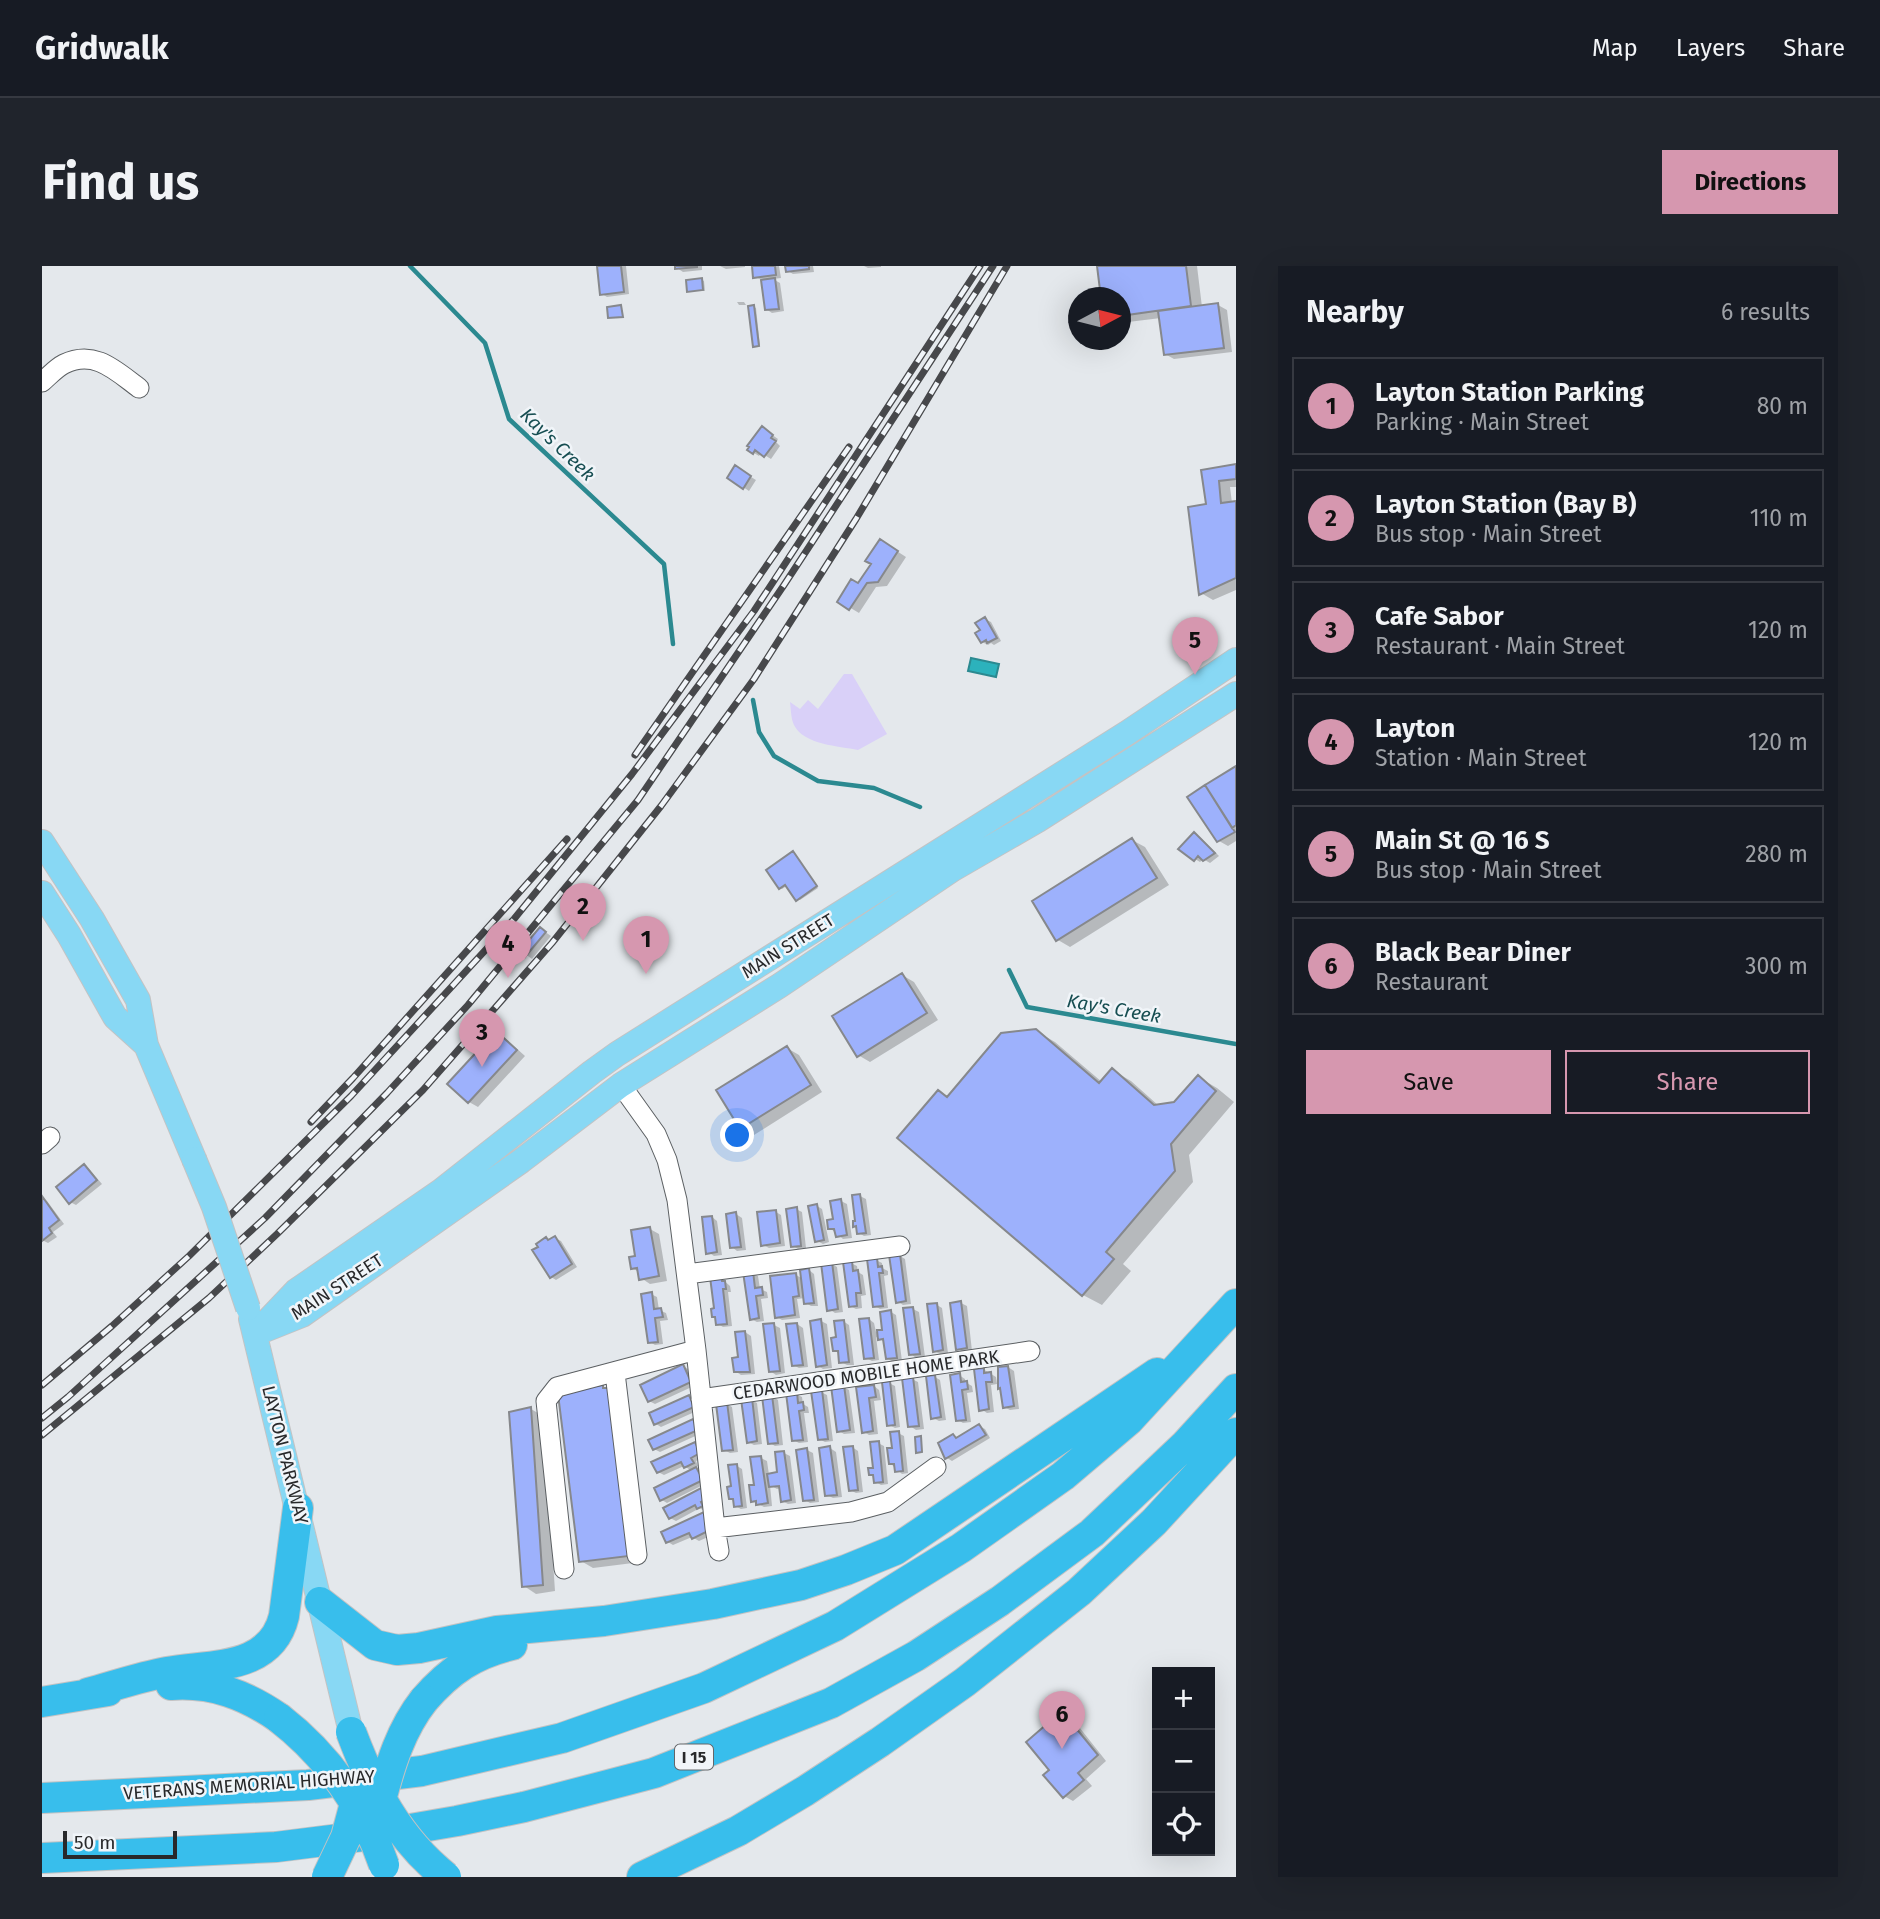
<!DOCTYPE html>
<html lang="en">
<head>
<meta charset="utf-8">
<style>
  body { margin:0; font-family:"Fira Sans",sans-serif; background:#20242c; color:#f1f3f6 }
  .controls { position:absolute; right:21px; bottom:21px; display:grid; overflow:hidden; border-radius:0px; box-shadow:0 7px 28px #0002 }
  .controls button { width:63px; height:63px; display:grid; place-items:center; padding:0; border:0; border-bottom:2px solid #363941; background:#171b24; color:#f1f3f6; font:35px sans-serif }
  .compass { position:absolute; left:1026px; top:21px; width:63px; height:63px; border-radius:50%; background:#171b24; box-shadow:0 7px 28px #0002; rotate:83deg }
  .scale { position:absolute; left:21px; bottom:18px; width:114px; box-sizing:border-box; padding-left:7px; border:4px solid #28292b; border-top:0; font-size:19px; line-height:24px; white-space:nowrap; color:#28292b; -webkit-text-stroke:5px #f1f5f9; paint-order:stroke }
  .you { position:absolute; left:696px; top:870px; width:24px; height:24px; margin:-18px; border:5px solid #fff; border-radius:50%; background:#1a73e8; box-shadow:0 0 0 10px #1a73e833 }
  .badge { display:grid; place-items:center; width:46px; height:46px; border-radius:50%; background:#d697af; color:#111; font-size:23px; font-weight:700 }
  .pin { position:absolute; translate:-50% -58px; filter:drop-shadow(0 2px 4px #0008) }
  .pin::after { content:''; position:absolute; top:37px; width:24px; height:21px; background:inherit; clip-path:polygon(0 0,100% 0,50% 100%) }
  .list { margin:0; padding:0; list-style:none }
  h2 { display:flex; justify-content:space-between; align-items:center; height:91px; margin:0; padding:0 28px; font-size:30px }
  h2 small { font-size:23px; font-weight:400; color:#9ea1a6 }
  .list li { display:grid; grid-template-columns:46px 1fr auto; gap:21px; align-items:center; box-sizing:border-box; height:98px; margin:0 14px 14px; padding:0 14px; border:2px solid #363941; border-radius:0px }
  .list b { display:block; font-size:26px; white-space:nowrap }
  .list p { margin:0; font-size:23px; white-space:nowrap; color:#9ea1a6 }
  .list em { font-size:23px; font-style:normal; color:#9ea1a6 }
  .actions { display:flex; gap:14px; padding:21px 28px }
  .actions a { flex:1; padding:16px 0; border:2px solid #d697af; border-radius:0px; text-align:center; font-size:24px; color:#d697af }
  .actions .main { background:#d697af; color:#111 }
  .icon { flex:none; width:38px; height:38px; fill:none; stroke:currentColor; stroke-width:2; stroke-linecap:round; stroke-linejoin:round }
  .map { position:relative; flex:none; width:1194px; height:1611px; overflow:hidden; border-radius:0px }
  header { display:flex; align-items:center; gap:42px; box-sizing:border-box; height:98px; padding:0 35px; background:#171b24; border-bottom:2px solid #363941 }
  header strong { font-size:33px }
  nav { display:flex; gap:38px; margin-inline-start:auto; font-size:24px }
  .intro { display:flex; align-items:center; justify-content:space-between; box-sizing:border-box; height:168px; padding:0 42px }
  h1 { margin:0; font-size:49px }
  .button { padding:18px 32px; border-radius:0px; background:#d697af; color:#111; font-size:24px; font-weight:700 }
  main { display:flex; gap:42px; padding:0 42px }
  aside { flex:1; background:#171b24; border-radius:0px; box-shadow:0 7px 28px #0002 }
  .map>svg:first-child { display:block }
  .green { fill:#d9d0f8 }
  .water { fill:#2cb2bc; stroke:#2b8990; stroke-width:2 }
  .shadow { fill:#0003 }
  .lines { fill:none; stroke-linecap:round; stroke-linejoin:round }
  .stream { stroke:#2b8990; stroke-width:4.5 }
  .building { fill:#9db1fc; stroke:#86888c; stroke-width:2 }
  .minor-casing { stroke:#5b5f62; stroke-width:21 }
  .major-casing { stroke:#c3c3c4; stroke-width:26 }
  .highway-casing { stroke:#c3c3c4; stroke-width:32 }
  .minor { stroke:#fff; stroke-width:19 }
  .major { stroke:#88d8f4; stroke-width:24 }
  .highway { stroke:#38beec; stroke-width:30 }
  .rail-casing { stroke:#47484b; stroke-width:7 }
  .rail { stroke:#f1f5f9; stroke-width:4.5; stroke-dasharray:13; stroke-linecap:butt }
  .major-bridge-casing { stroke:#c3c3c4; stroke-width:26; stroke-linecap:butt }
  .highway-bridge-casing { stroke:#c3c3c4; stroke-width:32; stroke-linecap:butt }
  .major-bridge { stroke:#88d8f4; stroke-width:24 }
  .highway-bridge { stroke:#38beec; stroke-width:30 }
  .labels { text-anchor:middle; stroke-width:5; stroke-linejoin:round; paint-order:stroke }
  .shield { fill:#f1f5f9; stroke:#646669; stroke-width:2 }
  .shield-label { font-size:16px; font-weight:bold; fill:#28292b }
  .street-label { font-size:18px; fill:#28292b; stroke:#f1f5f9 }
  .water-label { font-size:19px; font-style:italic; fill:#174e52; stroke:#f1f5f9 }
</style>
</head>
<body>
<header>
<strong>Gridwalk</strong>
<nav><a>Map</a><a>Layers</a><a>Share</a></nav>
</header>
<div class="intro"><h1>Find us</h1><a class="button">Directions</a></div>
<main>
<div class="map">
<svg width="1194" height="1611" viewBox="0 0 1194 1611">
  <rect width="100%" height="100%" fill="#e4e8ec"/>
  <path class="green" d="M802 408H810L845 468 816 484C797 480 762 479 752 459 749 453 749 444 748 436L758 443 766 434 776 443Z"/>
  <path class="water" d="M929 392 957 398 954 411 926 405Z"/>
  <path class="shadow" d="M556 0H584L587 28 565 31 560 28Z
    M635 0H660V4L641 6 635 2Z
    M678 0H703V1L684 3Z
    M712 0H737L739 12 731 13 738 17 742 45 730 47 724 43 721 14 713 11Z
    M745 0H771L772 6 751 8 746 5Z
    M822 0H839V1L826 2Z
    M1057 0H1155L1160 41 1176 39 1185 44 1190 86 1132 93 1123 88 1119 52 1078 57V32Z
    M660 14 662 15 663 25H647Z
    M695 36H702L704 39H697Z
    M712 41 714 42 718 80H713Z
    M726 166 736 173 734 176 738 180 729 193 719 187 717 190 707 184Z
    M1194 200V221H1188L1190 237H1194V324L1171 334 1159 327 1166 240 1161 206Z
    M694 202 714 214 707 225 688 212Z
    M847 280 864 291 845 320 834 321 817 347 797 335 817 319Z
    M943 353 949 356 959 375 952 379 949 377 946 379 940 376V365Z
    M1194 502V575L1186 580 1177 575 1148 531Z
    M1152 568 1158 571 1177 590 1168 597 1161 593 1158 596 1153 593Z
    M1090 574 1103 581 1127 619 1028 681 1016 674Z
    M753 588 776 622 758 634 746 619 740 623 738 622Z
    M499 663 509 670 490 693 479 685Z
    M860 709 872 716 896 754 828 796 816 789Z
    M994 765 1013 776 1060 816 1070 804 1089 815 1117 840 1132 838 1156 811 1175 822 1192 836 1147 889 1151 916 1081 998 1089 1005 1060 1039 1041 1029 897 826 906 831Z
    M454 767 463 772 483 790 436 841 427 836 407 818Z
    M745 782 757 789 780 826 712 869 699 862Z
    M42 900 48 904 60 918 34 939 28 936Z
    M818 930 824 933 829 969 822 970 817 967 816 962 813 960 815 956Z
    M0 932 5 935 22 958 11 966 15 971 6 977 0 974Z
    M799 935 805 938 810 972 801 973 788 962 793 954Z
    M775 940 780 943 787 976 781 978 775 975Z
    M754 943 760 946 764 982 756 983 751 980Z
    M734 946 739 949 743 980 727 982 721 979Z
    M694 948 700 952 704 984 695 985 690 981Z
    M670 951 675 955 680 989 672 990 666 986Z
    M608 963 617 968 625 1015 608 1018 599 1012 597 1006 590 1002Z
    M513 972 519 975 535 1001 514 1014 509 1011Z
    M858 990 863 993 869 1038 861 1039 855 1035Z
    M834 994 840 997V1002L846 1005V1009L842 1010 846 1042 838 1043 833 1040Z
    M809 997 815 1000 816 1006 821 1009 824 1029 819 1030 820 1042 814 1043 808 1040Z
    M790 998 795 1001 801 1046 793 1047 787 1043Z
    M767 1004 772 1008 776 1040H769L764 1037 763 1032 755 1033 758 1052 740 1054 735 1051 754 1009 761 1013Z
    M710 1007 716 1010 718 1023 725 1026 726 1032 719 1033 722 1055 715 1056 709 1053Z
    M679 1012 688 1020 689 1026H686L690 1060 681 1061 676 1058 674 1044Z
    M609 1028 615 1031 617 1044 624 1047 626 1054 618 1055 621 1078 613 1079 608 1076Z
    M919 1037 925 1040 930 1085 921 1086 916 1083Z
    M895 1039 900 1042 906 1087 898 1088 892 1085Z
    M871 1043 877 1046 883 1091 874 1092 869 1088Z
    M849 1046 854 1049 860 1095 851 1096 845 1092 843 1076 834 1071 837 1094 830 1095 824 1092 827 1053 832 1057 834 1066 842 1065Z
    M779 1055 785 1058 790 1102 781 1103 776 1100Z
    M801 1055 807 1059 812 1099H805L799 1096 798 1088 792 1084Z
    M755 1058 761 1062 766 1101 757 1102 751 1099Z
    M732 1059 738 1062 743 1107 734 1109 728 1105Z
    M703 1066 709 1070 713 1108 699 1109 693 1105 698 1093Z
    M641 1100 646 1103 654 1119 613 1138 607 1135Z
    M966 1101 972 1105 977 1143 968 1144 962 1141Z
    M941 1103 954 1111 955 1118 949 1119 952 1146 945 1147 939 1143Z
    M917 1109 923 1113V1116L930 1120 931 1126 925 1127 929 1156 921 1157 916 1154Z
    M893 1111 898 1114 904 1154 897 1155 891 1152Z
    M870 1113 876 1116 882 1163 874 1164 868 1160Z
    M847 1117 853 1120 858 1161 853 1162 847 1159Z
    M832 1120 837 1124 839 1134 832 1135 836 1168 827 1169 822 1166 816 1122Z
    M560 1121 565 1124 599 1296 551 1302 539 1295Z
    M801 1121 807 1124 813 1167 802 1168 797 1165Z
    M779 1126 785 1129 791 1175 783 1176 777 1173Z
    M754 1128 760 1131 761 1138 766 1141 767 1147H762L766 1176 757 1177 751 1174Z
    M730 1130 736 1134 741 1179 733 1180 728 1177Z
    M647 1131 653 1134 657 1144 619 1161 614 1158Z
    M709 1134 715 1137 720 1178 712 1179 706 1176Z
    M685 1138 690 1141 696 1186 688 1187 682 1184Z
    M489 1143 501 1150 513 1325 494 1328 482 1320Z
    M657 1159 660 1167 618 1186 612 1183Z
    M937 1160 943 1163 948 1172 910 1195 905 1192 911 1170 916 1173Z
    M856 1167 862 1170 866 1207 860 1208 848 1197Z
    M836 1177 842 1180 846 1218 839 1219 834 1216 833 1211 828 1208 833 1203Z
    M653 1178 659 1181 663 1190 654 1195 656 1200 653 1202 660 1206 665 1217 625 1237 620 1234 650 1205 642 1200 622 1209 616 1206Z
    M810 1181 816 1185 821 1226 814 1227 808 1224Z
    M788 1182 794 1186 800 1231 791 1232 785 1229Z
    M765 1184 771 1187 777 1236 768 1237 763 1234Z
    M742 1187 748 1190 754 1237 746 1238 740 1235 739 1222 735 1223 728 1219 730 1240 722 1241 710 1235 719 1192 725 1195 727 1209 737 1208Z
    M695 1200 700 1203 705 1242 699 1243 693 1240V1234L689 1232Z
    M661 1223 662 1245 658 1242 634 1255 628 1252Z
    M662 1248 675 1267 657 1275 650 1271 631 1279 626 1276Z
    M1021 1447 1030 1452 1064 1495 1044 1513 1050 1520 1031 1535 1022 1530 1010 1504Z"/>
  <g class="lines">
    <path class="stream" d="M368 0 443 77 467 153 622 298 631 378
      M711 434 717 466 732 490 776 515 832 522 878 541
      M967 704 985 741 1194 778"/>
  </g>
  <path class="building" d="M555 0H579L582 26 558 29Z
    M633 0H655V1L633 3Z
    M710 0H733L734 9 711 12Z
    M743 0H767V3L744 6Z
    M1055 0H1144L1149 40 1078 50V32H1059Z
    M660 12 661 24 645 26 644 14Z
    M733 12 737 43 723 44 719 14Z
    M1176 37 1182 82 1122 89 1116 45Z
    M579 39 581 51 566 52 565 41Z
    M712 39 717 80 711 81 706 40Z
    M720 160 731 169 729 172 734 175 722 191 713 184 711 188 705 184 707 181 705 180Z
    M1194 198V213L1177 215 1179 237 1194 235V312L1157 329 1146 241 1164 238 1159 204Z
    M693 199 709 210 701 223 685 212Z
    M838 273 856 285 836 316 825 317 807 344 795 336 809 313 816 317 829 298 823 295Z
    M943 351 955 372 945 377 944 374 939 377 933 367 938 364 933 357Z
    M1194 500V559L1190 562 1163 519Z
    M1163 519 1193 566 1175 576 1145 531Z
    M1152 566 1173 587 1161 595 1156 590 1152 595 1136 583Z
    M1090 572 1115 612 1014 675 990 635Z
    M751 585 775 620 754 635 743 619 737 623 724 604Z
    M498 661 504 666 483 691 477 686Z
    M860 707 885 747 815 791 790 750Z
    M994 763 1057 817 1070 802 1112 839 1132 836 1156 809 1174 825 1129 878 1133 905 1064 986 1072 993 1040 1030 855 872 896 824 905 831 959 767Z
    M454 765 475 784 426 837 405 818Z
    M745 780 769 819 698 863 674 824Z
    M42 898 55 914 27 938 14 921Z
    M818 928 824 967 815 968 814 960 811 961V955H813L810 929Z
    M0 930 17 954 7 962 10 967 0 975Z
    M799 933 805 969 794 971 792 963H786L785 954 791 953 788 935Z
    M775 938 782 974 773 976 766 940Z
    M755 941 759 980 749 981 744 943Z
    M734 944 738 977 719 980 715 946Z
    M694 946 699 981 688 982 684 948Z
    M670 950 675 986 664 988 660 951Z
    M608 961 617 1010 597 1014 595 1002 589 1003 587 991 593 990 589 964Z
    M513 970 530 998 508 1012 490 984 496 981 494 978 504 971 506 974Z
    M858 988 864 1035 854 1037 847 989Z
    M835 992 836 1001 840 1000 841 1007H837L841 1040 831 1041 825 993Z
    M810 995 811 1005 816 1004 819 1027H814L815 1040 807 1041 801 996Z
    M790 996 796 1043 785 1045 779 997Z
    M767 1002 772 1037 762 1038 758 1004Z
    M711 1005 713 1022 720 1021 721 1029 714 1030 717 1052 708 1054 701 1006Z
    M754 1007 757 1030 751 1031 753 1049 733 1052 728 1010Z
    M679 1010 680 1015H683L684 1023H681L685 1058 674 1059 673 1051H670L669 1043 672 1042 668 1011Z
    M610 1026 612 1043 619 1042 621 1051 613 1052 616 1076 606 1077 599 1028Z
    M919 1035 925 1082 914 1084 908 1037Z
    M895 1037 901 1084 891 1086 885 1038Z
    M871 1041 878 1088 867 1089 861 1042Z
    M849 1044 855 1092 844 1093 841 1073 836 1074 835 1064H840L838 1046Z
    M827 1052 832 1092 822 1093 817 1053Z
    M779 1053 785 1099 774 1101 768 1055Z
    M802 1054 807 1096 797 1097 796 1085H791L789 1072 794 1071 792 1055Z
    M732 1057 738 1105 727 1106 721 1058Z
    M755 1057 761 1099 750 1100 744 1058Z
    M703 1065 708 1106H692L690 1092 696 1091 693 1066Z
    M641 1098 649 1116 606 1136 598 1119Z
    M966 1100 972 1140 961 1142 958 1122 956 1123V1101Z
    M942 1102V1107L949 1106 950 1116H944L947 1143 937 1145 932 1103Z
    M918 1107 919 1116 925 1115 926 1123 920 1124 924 1154 914 1155 908 1109Z
    M893 1109 899 1151 889 1153 884 1110Z
    M871 1111 877 1160 866 1161 860 1112Z
    M848 1115 853 1159 845 1160 840 1116Z
    M561 1119V1122H567L587 1290 537 1296 516 1128 533 1123Z
    M802 1119 808 1164 795 1166 789 1120Z
    M832 1119 834 1131 827 1132 831 1165 820 1167 814 1121Z
    M780 1124 786 1173 776 1174 769 1125Z
    M755 1126 756 1137 761 1136 762 1144 757 1145 761 1174 750 1175 744 1127Z
    M647 1129 652 1141 612 1159 607 1147Z
    M730 1129 736 1177 726 1178 720 1130Z
    M710 1132 715 1175 705 1177 699 1133Z
    M685 1136 691 1184 680 1185 674 1138Z
    M489 1141 501 1319 480 1321 467 1146Z
    M651 1153 656 1164 611 1184 606 1174Z
    M937 1158 944 1169 903 1193 896 1177 911 1168 914 1172Z
    M857 1165 861 1205 853 1206 852 1198H847L845 1182H850L848 1166Z
    M879 1170 880 1186 874 1187 873 1171Z
    M837 1175 841 1216 832 1217 831 1209H827L826 1202H831L828 1176Z
    M653 1176 658 1187 649 1192 652 1197 642 1202 639 1196 615 1207 609 1196Z
    M788 1180 795 1229 783 1230 777 1182Z
    M811 1180 816 1224 807 1225 801 1181Z
    M765 1182 772 1234 761 1235 754 1184Z
    M742 1185 749 1234 739 1236 737 1220 727 1221 725 1208 735 1206 733 1186Z
    M719 1190 726 1237 714 1239V1235L709 1236 707 1219H712L708 1191Z
    M695 1198 700 1240 692 1241 691 1233H687L685 1221 689 1220 686 1199Z
    M654 1201 661 1214 618 1235 612 1222Z
    M661 1221 667 1232 659 1236 661 1240 655 1243 653 1239 627 1253 621 1242Z
    M662 1246 670 1263 650 1273 647 1267 624 1277 619 1266Z
    M1020 1445 1056 1489 1036 1507 1042 1514 1021 1532 1001 1509 1007 1504 984 1476Z"/>
  <g class="lines">
    <defs>
      <path id="minor" d="M0 116C7 110 14 102 22 98 53 83 74 105 97 122
        M579 819 614 868 625 894 635 934 654 1084 673 1262 677 1285
        M0 878 8 871
        M645 1008 858 980
        M573 1107 595 1289
        M659 1133 988 1085
        M673 1262 809 1246 846 1236 894 1201
        M522 1303 504 1135 515 1121 654 1084"/>
      <path id="major" d="M0 576 50 653 96 734 104 779 152 893
        M0 627 27 669 73 751 104 779
        M209 1053 313 1483
        M220 1065 260 1049 479 895 579 819 737 720 911 603 996 554 1194 428
        M213 1068 254 1025 399 925 550 806 575 788 1085 467 1194 394"/>
      <path id="highway" d="M278 1336 333 1379 355 1384 377 1382 455 1365 562 1355 671 1338 759 1319 804 1304 853 1284 1115 1107
        M129 1419C170 1416 204 1429 237 1452
        M46 1427C72 1420 98 1411 125 1406 168 1398 229 1405 242 1350L256 1242
        M382 1434C408 1404 432 1388 470 1379
        M0 1436 66 1425
        M0 1532 266 1519 380 1505 520 1472 662 1422 793 1360 919 1282 1021 1210 1087 1154 1194 1038
        M0 1592 234 1581 345 1567 415 1555 482 1541 612 1507 789 1437 874 1390 958 1335 1050 1267 1142 1180 1194 1123
        M600 1611 696 1565 763 1525 838 1476 923 1416 1037 1326 1112 1256 1194 1167"/>
    </defs>
    <use href="#minor" class="minor-casing"/>
    <use href="#major" class="major-casing"/>
    <use href="#highway" class="highway-casing"/>
    <use href="#minor" class="minor"/>
    <use href="#major" class="major"/>
    <use href="#highway" class="highway"/>
    <defs>
      <path id="rail" d="M593 489 807 181
        M269 856 311 812 525 573
        M0 1119 70 1060 147 990 309 830 472 653 590 508 712 345 938 0
        M0 1152 26 1131 223 952 345 827 426 739 596 534 742 319 951 0
        M0 1169 167 1032 235 968 381 824 510 677 619 540 712 413 814 253 965 0"/>
    </defs>
    <use href="#rail" class="rail-casing"/>
    <use href="#rail" class="rail"/>
    <defs>
      <path id="major-bridge" d="M152 893 172 941 206 1042"/>
      <path id="highway-bridge" d="M237 1452C285 1489 323 1542 342 1599
        M309 1466C330 1522 356 1573 404 1611
        M339 1534C348 1499 359 1463 382 1434
        M285 1611 304 1571 316 1526"/>
    </defs>
    <use href="#major-bridge" class="major-bridge-casing"/>
    <use href="#highway-bridge" class="highway-bridge-casing"/>
    <use href="#major-bridge" class="major-bridge"/>
    <use href="#highway-bridge" class="highway-bridge"/>
  </g>
  <g class="labels">
    <rect class="shield" x="633" y="1478.5" width="38" height="25" rx="5"/>
    <g class="shield-label">
      <text x="652" y="1497">I 15</text>
    </g>
    <g class="street-label">
      <text transform="translate(746 680) rotate(-32)" y="6">MAIN STREET</text>
      <text transform="translate(295 1021) rotate(-33)" y="6">MAIN STREET</text>
      <text transform="translate(824 1109) rotate(-8)" y="6">CEDARWOOD MOBILE HOME PARK</text>
      <text transform="translate(243 1189) rotate(76)" y="6">LAYTON PARKWAY</text>
      <text transform="translate(207 1519) rotate(-4)" y="6">VETERANS MEMORIAL HIGHWAY</text>
    </g>
    <g class="water-label">
      <text transform="translate(516 178) rotate(44)" y="7">Kay's Creek</text>
      <text transform="translate(1072 742) rotate(10)" y="7">Kay's Creek</text>
    </g>
  </g>
</svg>
<div class="controls">
<button>+</button>
<button>−</button>
<button><svg class="icon" aria-label="locate" viewBox="0 0 24 24"><circle cx="12" cy="12" r="6"/><path d="M12 2v4M12 18v4M2 12h4M18 12h4"/></svg></button>
</div>
<svg class="compass" viewBox="-18 -18 36 36"><path d="M0-13l5 13h-10z" fill="#e53935"/><path d="M0 13l5-13h-10z" fill="#9ea1a6"/></svg>
<div class="scale">50 m</div>
<div class="you"></div>
<div class="pin badge" style="left:604px;top:708px">1</div>
<div class="pin badge" style="left:541px;top:675px">2</div>
<div class="pin badge" style="left:440px;top:801px">3</div>
<div class="pin badge" style="left:466px;top:712px">4</div>
<div class="pin badge" style="left:1153px;top:409px">5</div>
<div class="pin badge" style="left:1020px;top:1483px">6</div>
</div>
<aside>
<h2>Nearby<small>6 results</small></h2>
<ul class="list">
<li><span class="badge">1</span><div><b>Layton Station Parking</b><p>Parking · Main Street</p></div><em>80 m</em></li>
<li><span class="badge">2</span><div><b>Layton Station (Bay B)</b><p>Bus stop · Main Street</p></div><em>110 m</em></li>
<li><span class="badge">3</span><div><b>Cafe Sabor</b><p>Restaurant · Main Street</p></div><em>120 m</em></li>
<li><span class="badge">4</span><div><b>Layton</b><p>Station · Main Street</p></div><em>120 m</em></li>
<li><span class="badge">5</span><div><b>Main St @ 16 S</b><p>Bus stop · Main Street</p></div><em>280 m</em></li>
<li><span class="badge">6</span><div><b>Black Bear Diner</b><p>Restaurant</p></div><em>300 m</em></li>
</ul>
<div class="actions"><a class="main">Save</a><a>Share</a></div>
</aside>
</main>
</body>
</html>
